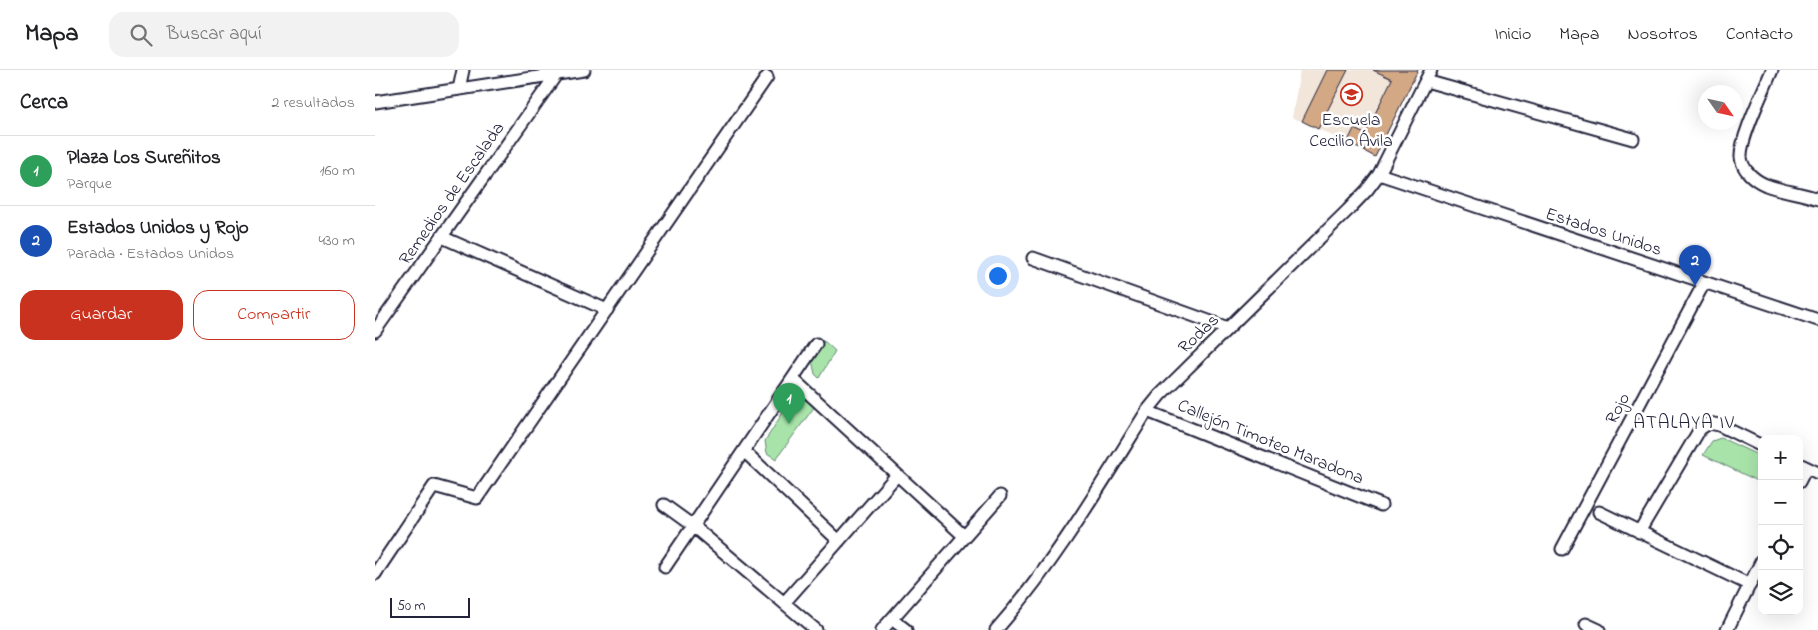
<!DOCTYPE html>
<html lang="es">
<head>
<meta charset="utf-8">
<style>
  body { margin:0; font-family:"Indie Flower",sans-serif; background:#f2f2f2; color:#202124 }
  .controls { position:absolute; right:15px; bottom:15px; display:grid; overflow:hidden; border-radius:10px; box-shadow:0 5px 20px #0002 }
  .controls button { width:45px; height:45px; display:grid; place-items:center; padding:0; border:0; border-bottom:1px solid #e0e0e0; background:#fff; color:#202124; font:25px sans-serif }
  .compass { position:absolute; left:1323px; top:15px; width:45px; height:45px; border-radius:50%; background:#fff; box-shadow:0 5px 20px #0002; rotate:124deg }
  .scale { position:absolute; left:15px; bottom:12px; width:80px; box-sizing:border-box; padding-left:5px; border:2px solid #22223b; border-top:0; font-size:14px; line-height:18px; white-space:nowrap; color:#22223b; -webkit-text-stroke:4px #fff; paint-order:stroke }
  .you { position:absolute; left:622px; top:205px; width:18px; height:18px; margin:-12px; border:4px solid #fff; border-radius:50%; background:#1a73e8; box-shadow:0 0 0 8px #1a73e833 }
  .badge { display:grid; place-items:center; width:32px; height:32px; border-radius:50%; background:#c8321e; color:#fff; font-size:16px; font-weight:700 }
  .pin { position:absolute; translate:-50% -41px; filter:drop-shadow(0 1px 2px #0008) }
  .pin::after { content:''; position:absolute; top:26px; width:18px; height:15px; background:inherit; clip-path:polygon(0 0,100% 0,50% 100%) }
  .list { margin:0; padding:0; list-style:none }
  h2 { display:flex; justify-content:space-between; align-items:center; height:65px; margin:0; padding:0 20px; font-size:21px }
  h2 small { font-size:16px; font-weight:400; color:#757577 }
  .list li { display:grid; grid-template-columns:32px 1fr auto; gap:15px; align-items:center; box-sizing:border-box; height:70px; padding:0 20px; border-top:1px solid #e0e0e0 }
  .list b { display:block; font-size:19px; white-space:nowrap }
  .list p { margin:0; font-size:16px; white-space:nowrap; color:#757577 }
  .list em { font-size:16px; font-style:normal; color:#757577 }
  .actions { display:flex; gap:10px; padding:15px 20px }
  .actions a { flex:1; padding:11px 0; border:1px solid #c8321e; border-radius:15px; text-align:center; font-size:18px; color:#c8321e }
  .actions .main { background:#c8321e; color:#fff }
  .icon { flex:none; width:28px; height:28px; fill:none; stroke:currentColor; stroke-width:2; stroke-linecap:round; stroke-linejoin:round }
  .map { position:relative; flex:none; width:1443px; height:560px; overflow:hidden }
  header { display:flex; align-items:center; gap:30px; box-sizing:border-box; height:70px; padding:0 25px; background:#fff; border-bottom:1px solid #e0e0e0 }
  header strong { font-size:24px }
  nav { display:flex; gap:28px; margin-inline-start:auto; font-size:18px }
  .search { width:350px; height:45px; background:#f2f2f2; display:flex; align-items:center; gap:12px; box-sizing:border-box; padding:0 18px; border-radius:15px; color:#757577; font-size:19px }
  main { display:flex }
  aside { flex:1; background:#fff }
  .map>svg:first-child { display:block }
  .built { fill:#f2e5da }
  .green { fill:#a8e4aa; stroke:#658372 }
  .building { fill:#d3a885; stroke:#22223b }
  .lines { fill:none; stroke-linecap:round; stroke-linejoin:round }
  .minor-casing { stroke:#22223b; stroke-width:15 }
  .minor { stroke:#fff; stroke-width:11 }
  .labels { text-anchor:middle; stroke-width:5; stroke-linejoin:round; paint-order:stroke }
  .poi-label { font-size:18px; fill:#22223b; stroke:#fff }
  .street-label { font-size:18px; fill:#22223b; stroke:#fff }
  .neighbourhood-label { font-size:19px; letter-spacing:1px; fill:#22223b; stroke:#fff }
</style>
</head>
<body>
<header>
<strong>Mapa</strong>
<div class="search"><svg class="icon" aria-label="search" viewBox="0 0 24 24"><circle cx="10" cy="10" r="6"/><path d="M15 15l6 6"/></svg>Buscar aquí</div>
<nav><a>Inicio</a><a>Mapa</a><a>Nosotros</a><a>Contacto</a></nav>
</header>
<main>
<aside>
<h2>Cerca<small>2 resultados</small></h2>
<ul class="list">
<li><span class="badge" style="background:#2e9e5b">1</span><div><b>Plaza Los Sureñitos</b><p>Parque</p></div><em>160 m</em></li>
<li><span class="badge" style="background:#1a4fb4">2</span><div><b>Estados Unidos y Rojo</b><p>Parada · Estados Unidos</p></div><em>430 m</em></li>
</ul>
<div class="actions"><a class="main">Guardar</a><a>Compartir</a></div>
</aside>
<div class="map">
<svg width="1443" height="560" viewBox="0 0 1443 560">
  <rect width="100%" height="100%" fill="#fff"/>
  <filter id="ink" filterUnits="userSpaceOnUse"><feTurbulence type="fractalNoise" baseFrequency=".02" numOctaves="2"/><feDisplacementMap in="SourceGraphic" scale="10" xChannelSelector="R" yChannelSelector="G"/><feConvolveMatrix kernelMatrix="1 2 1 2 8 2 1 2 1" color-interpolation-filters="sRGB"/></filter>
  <g filter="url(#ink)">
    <path class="built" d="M925 0H1043L1000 87 927 51 917 48Z"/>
    <path class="green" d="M449 271 460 281 444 308 440 304 437 290Z
      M425 323 440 336 401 389 392 383 390 371 419 325Z
      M1346 368 1387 387V413L1328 385 1337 371Z"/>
    <path class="building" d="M952 0H973L943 59 927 51Z
      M998 0H1043L1000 87 989 81 992 75 988 72 985 79 972 73 979 59 990 64 1017 9Z"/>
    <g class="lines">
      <defs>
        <path id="minor" d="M1397 0C1389 20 1365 68 1366 87 1367 100 1379 110 1391 115 1407 121 1426 123 1443 129
          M1051 11 1258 69
          M84 19 88 0
          M0 32 209 0
          M1004 104 1443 250
          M67 167 232 240
          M658 188 853 258
          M0 261 181 5
          M418 309 589 466
          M772 341 1006 435
          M369 381 464 471
          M1424 394 1443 403
          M1424 412 1431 398
          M289 435 318 456 441 560
          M1224 442 1375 515
          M1264 462 1325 359 1334 353 1344 355 1387 376
          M1187 479 1329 213
          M290 497 441 274
          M0 504 59 416 102 428 392 7
          M409 533 522 405
          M517 549 531 560
          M1211 554 1224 560
          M507 560 625 426
          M621 560C680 493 725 416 772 341L785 325 973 140 992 120 1004 104 1056 0
          M1352 560 1387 490"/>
      </defs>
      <use href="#minor" class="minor-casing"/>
      <use href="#minor" class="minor"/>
    </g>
  </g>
  <defs>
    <symbol id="school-ring" viewBox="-11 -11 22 22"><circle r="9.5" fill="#fff" stroke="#c8321e" stroke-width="1.5"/><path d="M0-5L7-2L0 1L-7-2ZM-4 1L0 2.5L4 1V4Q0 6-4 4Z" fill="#c8321e"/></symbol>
  </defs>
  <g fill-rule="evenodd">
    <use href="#school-ring" x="964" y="12" width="25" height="25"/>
  </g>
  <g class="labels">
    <g class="poi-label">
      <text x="976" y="55">Escuela<tspan x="976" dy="21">Cecilio Ávila</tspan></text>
    </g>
    <g class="street-label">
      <text transform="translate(76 123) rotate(-55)" y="6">Remedios de Escalada</text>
      <text transform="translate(1229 161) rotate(18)" y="6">Estados Unidos</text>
      <text transform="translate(823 263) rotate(-44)" y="6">Rodas</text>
      <text transform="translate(1242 338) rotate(-62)" y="6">Rojo</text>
      <text transform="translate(896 371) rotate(22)" y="6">Callejón Timoteo Maradona</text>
    </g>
    <g class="neighbourhood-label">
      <text x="1309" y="358">ATALAYA IV</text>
    </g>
  </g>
</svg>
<div class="controls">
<button>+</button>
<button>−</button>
<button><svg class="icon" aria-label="locate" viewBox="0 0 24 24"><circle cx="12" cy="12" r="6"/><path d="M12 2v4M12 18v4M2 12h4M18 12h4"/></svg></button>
<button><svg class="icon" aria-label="layers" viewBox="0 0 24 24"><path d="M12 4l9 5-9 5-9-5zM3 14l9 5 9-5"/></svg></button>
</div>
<svg class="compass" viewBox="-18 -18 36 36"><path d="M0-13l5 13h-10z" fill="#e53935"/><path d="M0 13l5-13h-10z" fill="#757577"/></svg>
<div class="scale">50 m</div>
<div class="you"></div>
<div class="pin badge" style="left:414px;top:354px;background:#2e9e5b">1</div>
<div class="pin badge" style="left:1320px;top:216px;background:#1a4fb4">2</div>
</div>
</main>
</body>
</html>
